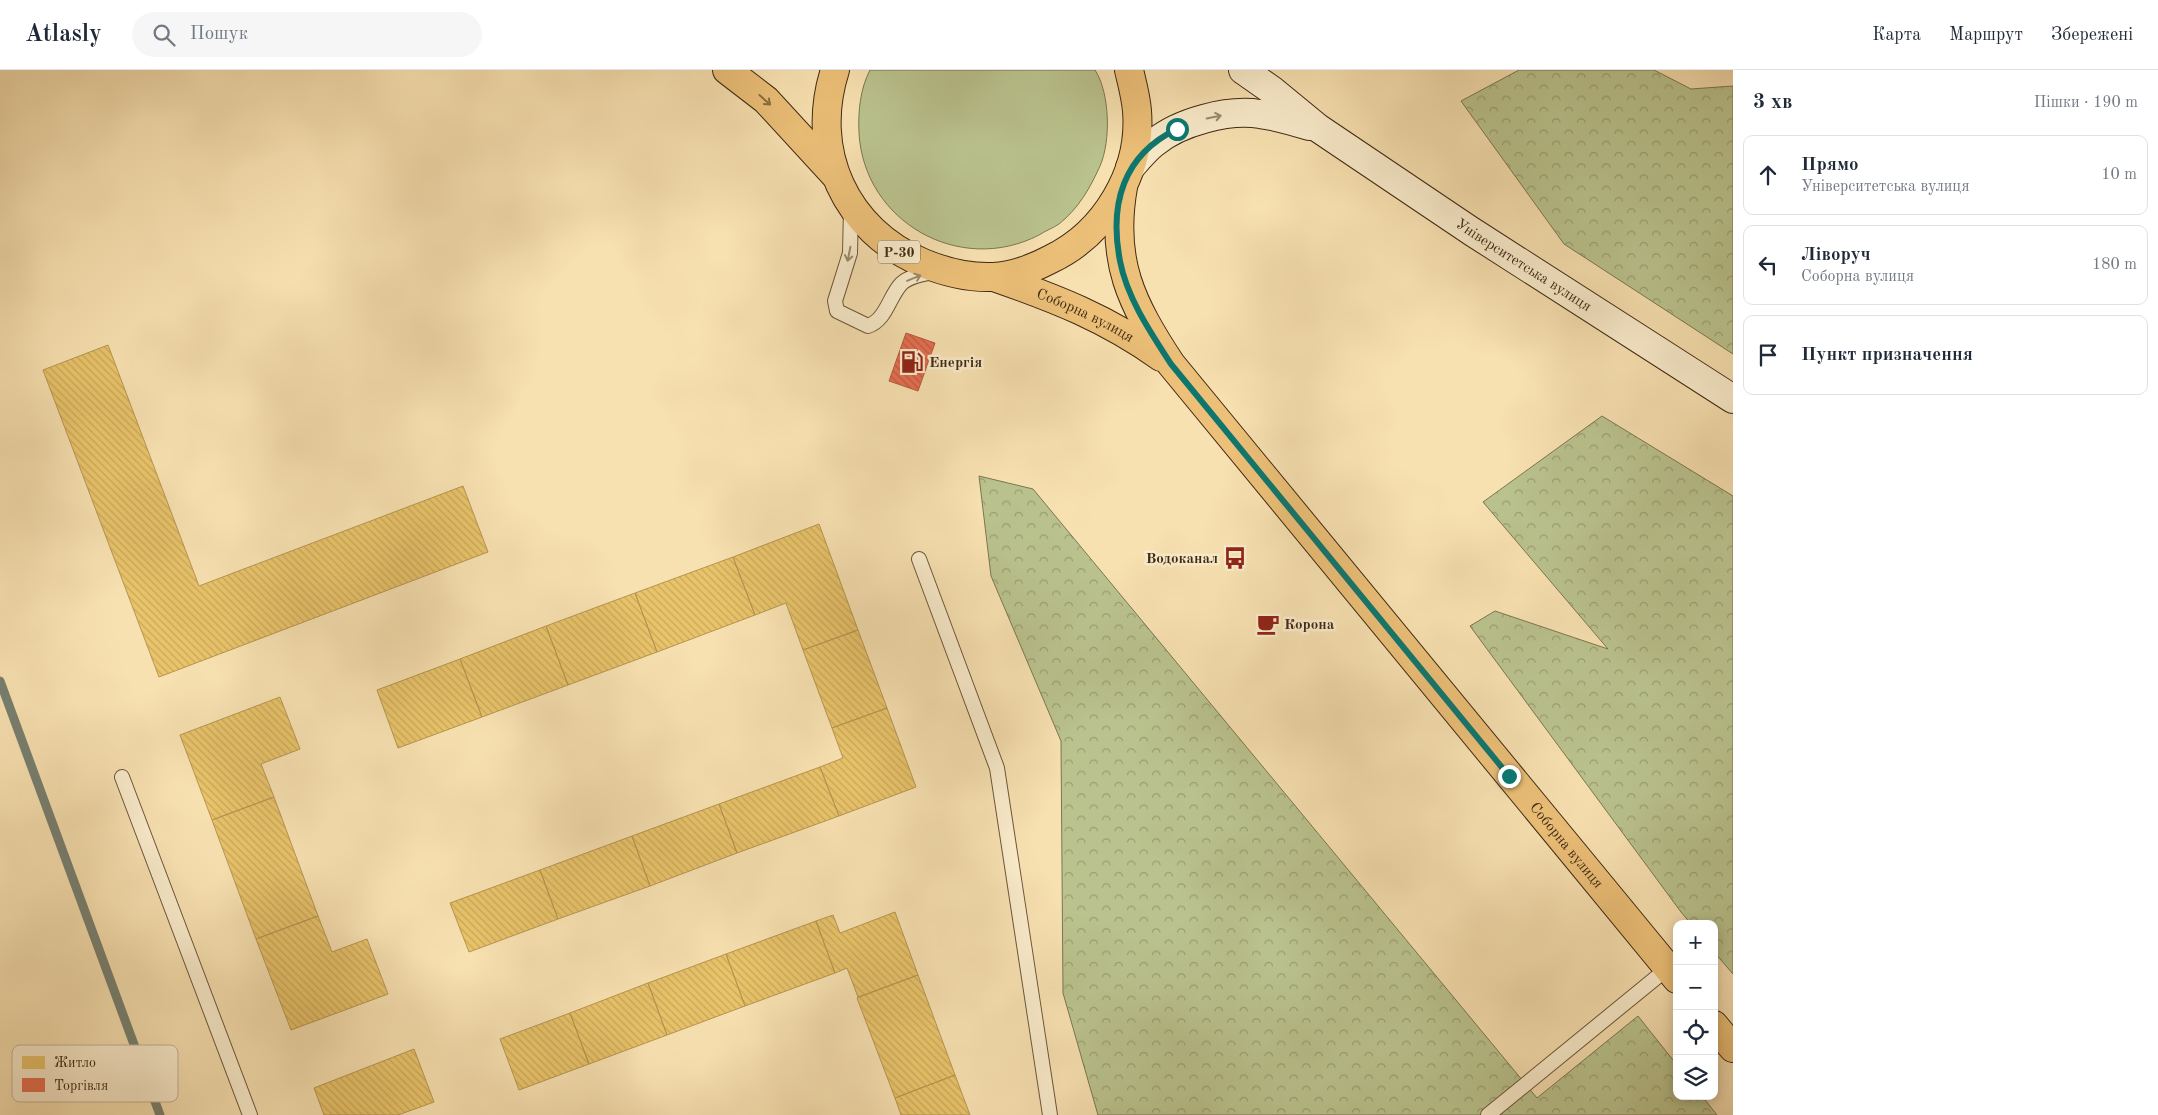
<!DOCTYPE html>
<html lang="uk">
<head>
<meta charset="utf-8">
<style>
  body { margin:0; font-family:"Old Standard TT",serif; background:#f6f6f7; color:#1f2937 }
  .controls { position:absolute; right:15px; bottom:15px; display:grid; overflow:hidden; border-radius:10px; box-shadow:0 2px 12px #0003 }
  .controls button { width:45px; height:45px; display:grid; place-items:center; padding:0; border:0; border-bottom:1px solid #e0e1e3; background:#fff; color:#1f2937; font:25px sans-serif }
  .stop { position:absolute; width:15px; height:15px; margin:-11px; border:4px solid #0f766e; border-radius:50%; background:#fff }
  .stop.end { background:#0f766e; border-color:#fff; box-shadow:0 1px 5px #0008 }
  .list { margin:0; padding:0; list-style:none }
  h2 { display:flex; justify-content:space-between; align-items:center; height:65px; margin:0; padding:0 20px; font-size:21px }
  h2 small { font-size:16px; font-weight:400; color:#747a83 }
  .list li { display:grid; grid-template-columns:32px 1fr auto; gap:15px; align-items:center; box-sizing:border-box; height:80px; margin:0 10px 10px; padding:0 10px; border:1px solid #e0e1e3; border-radius:10px }
  .list b { display:block; font-size:19px; white-space:nowrap }
  .list p { margin:0; font-size:16px; white-space:nowrap; color:#747a83 }
  .list em { font-size:16px; font-style:normal; color:#747a83 }
  .icon { flex:none; width:28px; height:28px; fill:none; stroke:currentColor; stroke-width:2; stroke-linecap:round; stroke-linejoin:round }
  .map { position:relative; flex:none; width:1733px; height:1045px; overflow:hidden }
  header { display:flex; align-items:center; gap:30px; box-sizing:border-box; height:70px; padding:0 25px; background:#fff; border-bottom:1px solid #e0e1e3 }
  header strong { font-size:24px }
  nav { display:flex; gap:28px; margin-inline-start:auto; font-size:18px }
  .search { width:350px; height:45px; background:#f6f6f7; display:flex; align-items:center; gap:12px; box-sizing:border-box; padding:0 18px; border-radius:28px; color:#747a83; font-size:19px }
  main { display:flex }
  aside { flex:1; background:#fff }
  .map>svg:first-child { display:block }
  .grass { fill:#bac38e; stroke:#7c7651 }
  .forest { fill:url(#forest-crowns); stroke:#7c7651 }
  .homes { fill:url(#homes-back-hatch); stroke:#b69650 }
  .shops { fill:url(#shops-back-hatch); stroke:#b55a3f }
  .lines { fill:none; stroke-linecap:round; stroke-linejoin:round }
  .stream { stroke:#788172; stroke-width:9 }
  .lane-casing { stroke:#6d573b; stroke-width:16 }
  .secondary-casing { stroke:#3f2914; stroke-width:30 }
  .primary-casing { stroke:#3f2914; stroke-width:30 }
  .lane { stroke:#faeccc; stroke-width:14 }
  .secondary { stroke:#faeccc; stroke-width:28 }
  .primary { stroke:#ecc078; stroke-width:28 }
  .oneway { stroke:#8d6d41 }
  .oneway2 { stroke:#9c8a70 }
  .route { stroke:#0f766e; stroke-width:6 }
  .labels { text-anchor:middle; stroke-width:5; stroke-linejoin:round; paint-order:stroke }
  .shield { fill:#faeccc; stroke:#77644b; stroke-width:1 }
  .shield-label { font-size:14px; font-weight:bold; fill:#3f2914 }
  .street-label { font-size:15px; fill:#3f2914; stroke:#faeccc }
  .poi-label { font-size:15px; font-weight:bold; fill:#3f2914; stroke:#faeccc; text-anchor:start }
  .key { fill:#faeccc; stroke:#c2b295; stroke-width:1 }
  .key-label { font-size:14px; fill:#3f2914 }
</style>
</head>
<body>
<header>
<strong>Atlasly</strong>
<div class="search"><svg class="icon" aria-label="search" viewBox="0 0 24 24"><circle cx="10" cy="10" r="6"/><path d="M15 15l6 6"/></svg>Пошук</div>
<nav><a>Карта</a><a>Маршрут</a><a>Збережені</a></nav>
</header>
<main>
<div class="map">
<svg width="1733" height="1045" viewBox="0 0 1733 1045">
  <defs>
    <pattern id="forest-crowns" width="20" height="18" patternUnits="userSpaceOnUse" patternTransform="scale(1.25)"><rect width="20" height="18" fill="#bac38e"/><path d="M2 6a3 3 0 1 1 6 0M12 15a3 3 0 1 1 6 0" fill="none" stroke="#999e73"/></pattern>
    <pattern id="homes-back-hatch" width="6" height="6" patternUnits="userSpaceOnUse" patternTransform="scale(1.25)"><rect width="6" height="6" fill="#e9c46a"/><path d="M-1 5l2 2M0 0l6 6M5-1l2 2" fill="none" stroke="#c9a85b"/></pattern>
    <pattern id="shops-back-hatch" width="6" height="6" patternUnits="userSpaceOnUse" patternTransform="scale(1.25)"><rect width="6" height="6" fill="#e76f51"/><path d="M-1 5l2 2M0 0l6 6M5-1l2 2" fill="none" stroke="#bd5b42"/></pattern>
  </defs>
  <rect width="100%" height="100%" fill="#f8e1b1"/>
  <filter id="stains"><feTurbulence type="fractalNoise" baseFrequency=".004" numOctaves="4"/><feColorMatrix values="0 0 0 0 .2 0 0 0 0 .09 0 0 0 0 .02 0 0 0 .5 -.17"/></filter>
  <radialGradient id="worn" r=".72"><stop offset=".6" stop-color="#630" stop-opacity="0"/><stop offset="1" stop-color="#630" stop-opacity=".3"/></radialGradient>
  <path class="grass" d="M870 0H1095C1110 23 1111 71 1100 96 1090 118 1079 138 1059 154 1053 158 1045 161 1039 165 960 206 864 152 859 63 858 42 860 19 870 0Z"/>
  <path class="forest" d="M1519 0H1654L1691 19 1733 16V284L1564 174 1461 31Z
    M1602 346 1733 426V904L1714 882V854H1691L1681 842 1470 556 1495 541 1608 579 1483 432Z
    M979 406 1033 419 1537 1028 1638 946 1677 995V1026H1702L1717 1045H1098L1063 923 1061 671 991 506Z"/>
  <path class="homes" d="M108 275 199 516 463 416 488 482 159 607 43 300Z
    M819 454 858 560 803 580 786 533 755 545 733 487Z
    M733 487 755 545 657 582 635 523Z
    M635 523 657 582 568 615 546 556Z
    M546 556 568 615 482 647 460 589Z
    M858 560 887 638 832 658 803 580Z
    M460 589 482 647 398 678 377 620Z
    M280 627 300 679 261 694 274 727 212 750 180 665Z
    M887 638 916 717 839 746 820 697 843 688 832 658Z
    M820 697 839 746 737 783 719 734Z
    M274 727 318 846 256 869 212 750Z
    M719 734 737 783 650 816 632 766Z
    M632 766 650 816 558 849 540 800Z
    M540 800 558 849 469 882 450 833Z
    M895 842 918 905 858 927 847 898 835 903 816 851 833 845 840 863Z
    M318 846 332 882 367 869 388 924 291 960 256 869Z
    M816 851 835 903 745 936 726 884Z
    M726 884 745 936 667 965 648 913Z
    M918 905 955 1005 895 1028 857 928Z
    M648 913 667 965 589 994 570 943Z
    M570 943 589 994 519 1020 500 969Z
    M414 979 434 1032 398 1045H324L314 1018Z
    M955 1005 970 1045H901L895 1028Z"/>
  <path class="shops" d="M906 263 935 273 918 321 889 311Z"/>
  <g class="lines">
    <path class="stream" d="M0 611 160 1045"/>
    <defs>
      <path id="lane" d="M851 139 850 183 835 231 837 241 868 256C886 250 889 227 901 214 909 206 923 204 934 202
        M919 489 997 698 1050 1045
        M122 707 250 1045
        M1488 1045 1668 898"/>
      <g id="secondary">
        <path id="s1" d="M1243 0 1273 21 1318 58 1471 161 1733 329"/>
        <path d="M1130 98C1137 90 1145 80 1154 73 1179 52 1228 39 1260 44 1277 46 1293 51 1309 56"/>
      </g>
      <g id="primary">
        <path d="M727 0 766 30 835 105"/>
        <path d="M835 0C809 81 845 160 923 193 945 202 969 208 993 207 1013 206 1034 198 1051 189 1105 163 1142 102 1137 41 1136 27 1132 13 1129 0"/>
        <path id="s2" d="M1123 117C1110 191 1131 233 1171 294L1677 909"/>
        <path id="s3" d="M994 207C1057 229 1106 248 1161 287"/>
        <path d="M1714 955 1733 978"/>
      </g>
    </defs>
    <use href="#lane" class="lane-casing"/>
    <use href="#secondary" class="secondary-casing"/>
    <use href="#primary" class="primary-casing"/>
    <use href="#lane" class="lane"/>
    <use href="#secondary" class="secondary"/>
    <use href="#primary" class="primary"/>
  </g>
  <defs><path id="oneway-shaft" d="M-6 0H5M1.5-3L5.5 0L1.5 3" fill="none" stroke-width="1.6" stroke-linecap="round" stroke-linejoin="round" transform="scale(1.25)"/></defs>
  <use class="oneway" href="#oneway-shaft" transform="translate(765 30) rotate(42)"/>
  <g class="oneway2">
    <use href="#oneway-shaft" transform="translate(1214 47) rotate(-12)"/>
    <use href="#oneway-shaft" transform="translate(849 184) rotate(101)"/>
    <use href="#oneway-shaft" transform="translate(914 208) rotate(-22)"/>
  </g>
  <g class="lines">
    <path class="route" d="M1177 59C1123 85 1109 134 1120 191 1127 228 1151 263 1171 294L1509 706"/>
  </g>
  <defs>
    <symbol id="fuel-bare" viewBox="-9 -9 18 18"><path d="M-5.5-6h7V0h2V4h1.3V-2.5L3-4.5l.8-.8L6-3V5H2.5V1h-1V6h-7ZM-4.2-4.7v3.2H.2V-4.7Z" fill="#8f2418" stroke="#faeccc" stroke-width="2.5" paint-order="stroke"/></symbol>
    <symbol id="bus-bare" viewBox="-9 -9 18 18"><path d="M-5-6H5V4H4V6H2V4H-2V6H-4V4H-5ZM-3.5-4V0h7V-4ZM-3.5 1.2v1.5H-2V1.2ZM2 1.2v1.5H3.5V1.2Z" fill="#8f2418" stroke="#faeccc" stroke-width="2.5" paint-order="stroke"/></symbol>
    <symbol id="cafe-bare" viewBox="-9 -9 18 18"><path d="M-5.5-4.5H6V0H3Q3 3.5 0 3.5H-2.5Q-5.5 3.5-5.5 0ZM3-3.2v2h1.7v-2ZM-6 4.5H4V6H-6Z" fill="#8f2418" stroke="#faeccc" stroke-width="2.5" paint-order="stroke"/></symbol>
  </defs>
  <g fill-rule="evenodd">
    <use href="#fuel-bare" x="896" y="276" width="32" height="32"/>
    <use href="#bus-bare" x="1219" y="472" width="32" height="32"/>
    <use href="#cafe-bare" x="1252" y="538" width="32" height="32"/>
  </g>
  <g class="labels">
    <rect class="shield" x="878" y="170.5" width="42" height="23" rx="4"/>
    <g class="shield-label">
      <text x="899" y="187">Р-30</text>
    </g>
    <g class="street-label">
      <text dy="5" stroke="none"><textPath href="#s1" startOffset="342">Університетська вулиця</textPath></text>
      <text dy="5" stroke="none"><textPath href="#s3" startOffset="99">Соборна вулиця</textPath></text>
      <text dy="5" stroke="none"><textPath href="#s2" startOffset="812">Соборна вулиця</textPath></text>
    </g>
    <g class="poi-label">
      <text x="929" y="297">Енергія</text>
      <text x="1218" y="493" text-anchor="end">Водоканал</text>
      <text x="1284" y="559">Корона</text>
    </g>
  </g>
  <rect x="12" y="975" width="166" height="57" rx="8" class="key"/>
  <rect x="22" y="986" width="23" height="13" fill="#e9c46a"/>
  <rect x="22" y="1008" width="23" height="14" fill="#e76f51"/>
  <g class="key-label">
    <text x="54" y="997">Житло</text>
    <text x="54" y="1020">Торгівля</text>
  </g>
  <rect width="100%" height="100%" filter="url(#stains)"/>
  <rect width="100%" height="100%" fill="url(#worn)"/>
</svg>
<div class="controls">
<button>+</button>
<button>−</button>
<button><svg class="icon" aria-label="locate" viewBox="0 0 24 24"><circle cx="12" cy="12" r="6"/><path d="M12 2v4M12 18v4M2 12h4M18 12h4"/></svg></button>
<button><svg class="icon" aria-label="layers" viewBox="0 0 24 24"><path d="M12 4l9 5-9 5-9-5zM3 14l9 5 9-5"/></svg></button>
</div>
<div class="stop" style="left:1177px;top:59px"></div>
<div class="stop end" style="left:1509px;top:706px"></div>
</div>
<aside>
<h2>3 хв<small>Пішки · 190 m</small></h2>
<ul class="list">
<li><svg class="icon" aria-label="ahead" viewBox="0 0 24 24"><path d="M12 20V5M6 11l6-6 6 6"/></svg><div><b>Прямо</b><p>Університетська вулиця</p></div><em>10 m</em></li>
<li><svg class="icon" aria-label="left" viewBox="0 0 24 24"><path d="M17 20v-9H6M10 6l-5 5 5 5"/></svg><div><b>Ліворуч</b><p>Соборна вулиця</p></div><em>180 m</em></li>
<li><svg class="icon" aria-label="arrive" viewBox="0 0 24 24"><path d="M6 21V4h12l-3 4 3 4H6"/></svg><div><b>Пункт призначення</b></div></li>
</ul>
</aside>
</main>
</body>
</html>
